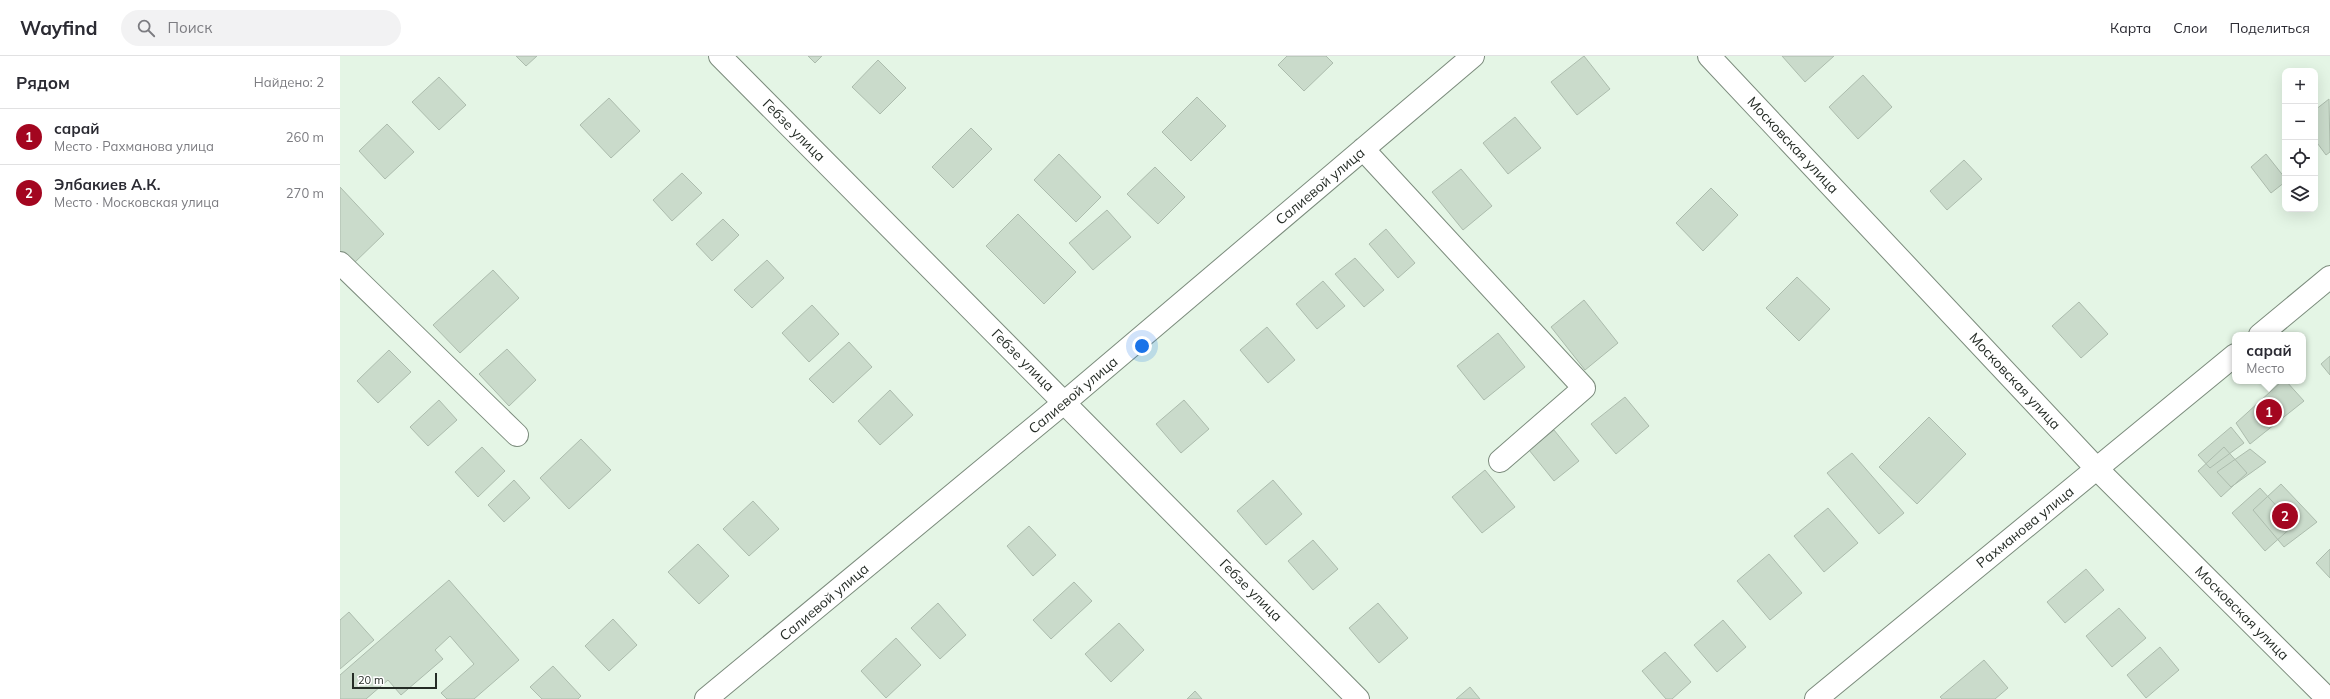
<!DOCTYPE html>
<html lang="ru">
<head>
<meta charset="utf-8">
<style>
  body { margin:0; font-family:Mulish,sans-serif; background:#f2f2f3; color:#2b2b33 }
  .controls { position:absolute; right:12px; top:12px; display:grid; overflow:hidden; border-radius:8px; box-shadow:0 4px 16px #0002 }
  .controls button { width:36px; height:36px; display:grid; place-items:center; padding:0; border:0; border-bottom:1px solid #e1e1e2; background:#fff; color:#2b2b33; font:20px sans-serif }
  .scale { position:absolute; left:12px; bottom:10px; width:85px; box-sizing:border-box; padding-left:4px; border:2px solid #252c26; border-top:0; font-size:11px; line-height:14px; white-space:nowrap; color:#252c26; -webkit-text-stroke:3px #fff; paint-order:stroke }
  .you { position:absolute; left:802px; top:290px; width:14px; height:14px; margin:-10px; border:3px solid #fff; border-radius:50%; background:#1a73e8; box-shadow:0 0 0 6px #1a73e833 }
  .badge { display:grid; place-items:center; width:26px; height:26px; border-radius:50%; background:#a30620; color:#fff; font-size:13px; font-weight:700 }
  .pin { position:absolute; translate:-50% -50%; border:2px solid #fff; box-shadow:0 1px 4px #0006 }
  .popup { position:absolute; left:1892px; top:276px; width:74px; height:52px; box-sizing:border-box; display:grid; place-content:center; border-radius:8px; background:#fff; filter:drop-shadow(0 1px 3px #0005); font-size:13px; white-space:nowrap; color:#7c7c81 }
  .popup b { font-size:15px; color:#2b2b33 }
  .popup::after { content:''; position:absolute; left:50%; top:100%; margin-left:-8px; border:8px solid transparent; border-top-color:#fff }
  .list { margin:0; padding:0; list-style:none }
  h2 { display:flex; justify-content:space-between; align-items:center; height:52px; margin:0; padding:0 16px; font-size:17px }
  h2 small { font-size:13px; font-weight:400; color:#7c7c81 }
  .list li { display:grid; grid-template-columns:26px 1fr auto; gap:12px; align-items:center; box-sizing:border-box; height:56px; padding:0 16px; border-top:1px solid #e1e1e2 }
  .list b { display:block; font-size:15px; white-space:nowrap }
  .list p { margin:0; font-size:13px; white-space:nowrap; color:#7c7c81 }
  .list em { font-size:13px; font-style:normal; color:#7c7c81 }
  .icon { flex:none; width:22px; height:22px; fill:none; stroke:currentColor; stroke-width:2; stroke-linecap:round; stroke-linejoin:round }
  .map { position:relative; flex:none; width:1990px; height:643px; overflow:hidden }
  header { display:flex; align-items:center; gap:24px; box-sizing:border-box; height:56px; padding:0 20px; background:#fff; border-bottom:1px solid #e1e1e2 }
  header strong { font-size:19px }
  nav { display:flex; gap:22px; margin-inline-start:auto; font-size:14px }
  .search { width:280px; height:36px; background:#f2f2f3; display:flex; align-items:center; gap:10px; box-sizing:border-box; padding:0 14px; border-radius:22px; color:#7c7c81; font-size:15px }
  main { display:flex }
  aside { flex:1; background:#fff }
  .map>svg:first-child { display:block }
  .building { fill:#cadbcb; stroke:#acbcad }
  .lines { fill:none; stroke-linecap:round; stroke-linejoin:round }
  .minor-casing { stroke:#7b8b7c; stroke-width:24 }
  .minor { stroke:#fff; stroke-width:22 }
  .labels { text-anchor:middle; stroke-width:3; stroke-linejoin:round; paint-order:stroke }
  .street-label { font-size:14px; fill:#252c26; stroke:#fff }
</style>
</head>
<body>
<header>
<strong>Wayfind</strong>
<div class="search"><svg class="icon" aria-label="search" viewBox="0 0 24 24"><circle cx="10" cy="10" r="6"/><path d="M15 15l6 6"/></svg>Поиск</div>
<nav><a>Карта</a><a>Слои</a><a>Поделиться</a></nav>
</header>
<main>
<aside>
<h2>Рядом<small>Найдено: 2</small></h2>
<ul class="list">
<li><span class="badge">1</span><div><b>сарай</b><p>Место · Рахманова улица</p></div><em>260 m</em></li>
<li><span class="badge">2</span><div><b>Элбакиев А.К.</b><p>Место · Московская улица</p></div><em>270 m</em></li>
</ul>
</aside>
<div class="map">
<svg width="1990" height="643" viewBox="0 0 1990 643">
  <rect width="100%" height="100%" fill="#e4f5e5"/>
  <path class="building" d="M176 0H197L186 10Z
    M468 0H482L475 7Z
    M947 0H986L993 7 964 35 938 9Z
    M1244 0 1270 33 1237 59 1211 26Z
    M1442 0H1494L1465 26Z
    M538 4 566 32 540 58 512 31Z
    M1523 19 1552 51 1518 83 1489 51Z
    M99 21 126 49 99 74 72 46Z
    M857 41 886 70 851 105 822 76Z
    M269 42 300 75 271 102 240 69Z
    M1989 43 1990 96 1986 99 1975 84V54Z
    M1175 61 1201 92 1168 118 1143 87Z
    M47 68 74 96 45 123 19 95Z
    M631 72 652 93 613 132 592 111Z
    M719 98 761 141 736 166 694 124Z
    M1926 98 1945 122V126L1931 137 1911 111Z
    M1624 104 1642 123 1607 154 1590 135Z
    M815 111 845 141 818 168 787 138Z
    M1121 113 1152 150 1123 174 1092 136Z
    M342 117 362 137 332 165 313 144Z
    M0 131 44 178 12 209 0 197Z
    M1371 132 1398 159 1363 195 1336 167Z
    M767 154 791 181 753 214 729 187Z
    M678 158 736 216 704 248 646 190Z
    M383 163 399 179 372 205 356 188Z
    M1046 173 1075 207 1058 222 1029 188Z
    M1015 202 1044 234 1024 251 995 218Z
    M427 204 444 222 412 252 394 234Z
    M153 214 179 242 120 297 93 269Z
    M1457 221 1490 253 1459 285 1426 252Z
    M983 225 1005 250 977 273 956 248Z
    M1244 244 1278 287 1245 314 1211 271Z
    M1739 246 1768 278 1741 302 1712 270Z
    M472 249 499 278 469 306 442 277Z
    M927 271 955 304 928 327 900 294Z
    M1158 277 1185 311 1144 344 1117 310Z
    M509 286 532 311 493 347 469 323Z
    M167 293 196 324 169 350 139 318Z
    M49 294 71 316 38 347 17 325Z
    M1990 300V319L1981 308Z
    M1942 325H1946L1964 345 1910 388 1896 367Z
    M550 334 573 359 540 389 518 365Z
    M1285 341 1309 370 1276 398 1251 368Z
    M99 344 117 364 88 390 70 371Z
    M844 344 869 373 841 397 816 368Z
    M1589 361 1626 398 1577 448 1539 411Z
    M1891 371 1904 387 1870 412 1858 399Z
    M1214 374 1239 405 1214 425 1189 394Z
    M241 383 271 414 229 453 200 422Z
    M142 391 165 415 138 441 115 416Z
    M1884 391 1907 417 1881 441 1858 415Z
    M1910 393 1926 406 1891 431 1877 416Z
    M1512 397 1564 457 1539 478 1487 417Z
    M1145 414 1175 451 1142 477 1112 441Z
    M174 424 190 442 164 466 148 449Z
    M933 424 962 458 926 489 897 455Z
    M1941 428 1977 466 1944 491 1913 454Z
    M1920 432 1954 469 1925 495 1892 457Z
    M413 445 439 473 409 500 383 473Z
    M1488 452 1518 487 1484 516 1454 480Z
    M689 470 716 499 693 520 667 490Z
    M973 484 998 513 973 534 948 505Z
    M358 488 389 520 359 548 328 516Z
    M1990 493V522L1976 507Z
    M1429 498 1462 537 1430 564 1397 525Z
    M1746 513 1764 534 1725 567 1707 546Z
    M109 524 179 604 134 643H107L101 637 134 608 110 580 95 594 103 603 61 639 48 624 26 643H0V619Z
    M734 526 752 545 711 583 693 564Z
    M598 547 626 579 600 603 571 572Z
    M1038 547 1068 582 1039 607 1009 572Z
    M1779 552 1806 582 1772 611 1746 580Z
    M9 556 34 584 0 613V564Z
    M273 563 297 589 269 615 245 590Z
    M1383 564 1406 591 1377 616 1354 589Z
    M779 567 804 594 771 626 745 598Z
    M556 582 581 609 546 642 521 615Z
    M1820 591 1839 614 1806 642 1787 619Z
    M1325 596 1351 626 1332 643H1326L1302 615Z
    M1644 604 1668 632 1655 643H1602L1600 641Z
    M213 610 241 640 238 643H202L190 631Z
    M1130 631 1140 643H1116Z
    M855 635 862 643H847Z"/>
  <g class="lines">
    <defs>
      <path id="minor" d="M380 0 1018 643
        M1369 0 1757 413 1988 643
        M1023 93 1244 332 1160 405
        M0 207 177 379
        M1920 279 1990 221
        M366 643 725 346 1133 0
        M1476 643 1895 299"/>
    </defs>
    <use href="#minor" class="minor-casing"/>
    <use href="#minor" class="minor"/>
  </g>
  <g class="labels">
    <g class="street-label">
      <text transform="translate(454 74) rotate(45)" y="5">Гебзе улица</text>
      <text transform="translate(1453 89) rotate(47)" y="5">Московская улица</text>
      <text transform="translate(980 130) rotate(-40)" y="5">Салиевой улица</text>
      <text transform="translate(683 304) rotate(45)" y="5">Гебзе улица</text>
      <text transform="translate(1675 325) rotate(47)" y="5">Московская улица</text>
      <text transform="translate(733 339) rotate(-40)" y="5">Салиевой улица</text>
      <text transform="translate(1685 471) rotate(-39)" y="5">Рахманова улица</text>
      <text transform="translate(911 534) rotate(45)" y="5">Гебзе улица</text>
      <text transform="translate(484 546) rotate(-40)" y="5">Салиевой улица</text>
      <text transform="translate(1902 557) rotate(45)" y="5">Московская улица</text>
    </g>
  </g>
</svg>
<div class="controls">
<button>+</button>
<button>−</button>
<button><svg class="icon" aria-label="locate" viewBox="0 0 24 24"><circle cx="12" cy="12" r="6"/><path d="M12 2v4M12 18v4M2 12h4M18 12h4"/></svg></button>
<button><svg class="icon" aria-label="layers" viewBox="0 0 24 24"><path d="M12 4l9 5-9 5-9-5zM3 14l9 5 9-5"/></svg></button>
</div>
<div class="scale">20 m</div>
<div class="you"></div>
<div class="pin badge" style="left:1929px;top:356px">1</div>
<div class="popup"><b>сарай</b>Место</div>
<div class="pin badge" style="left:1945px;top:460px">2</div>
</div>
</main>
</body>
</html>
